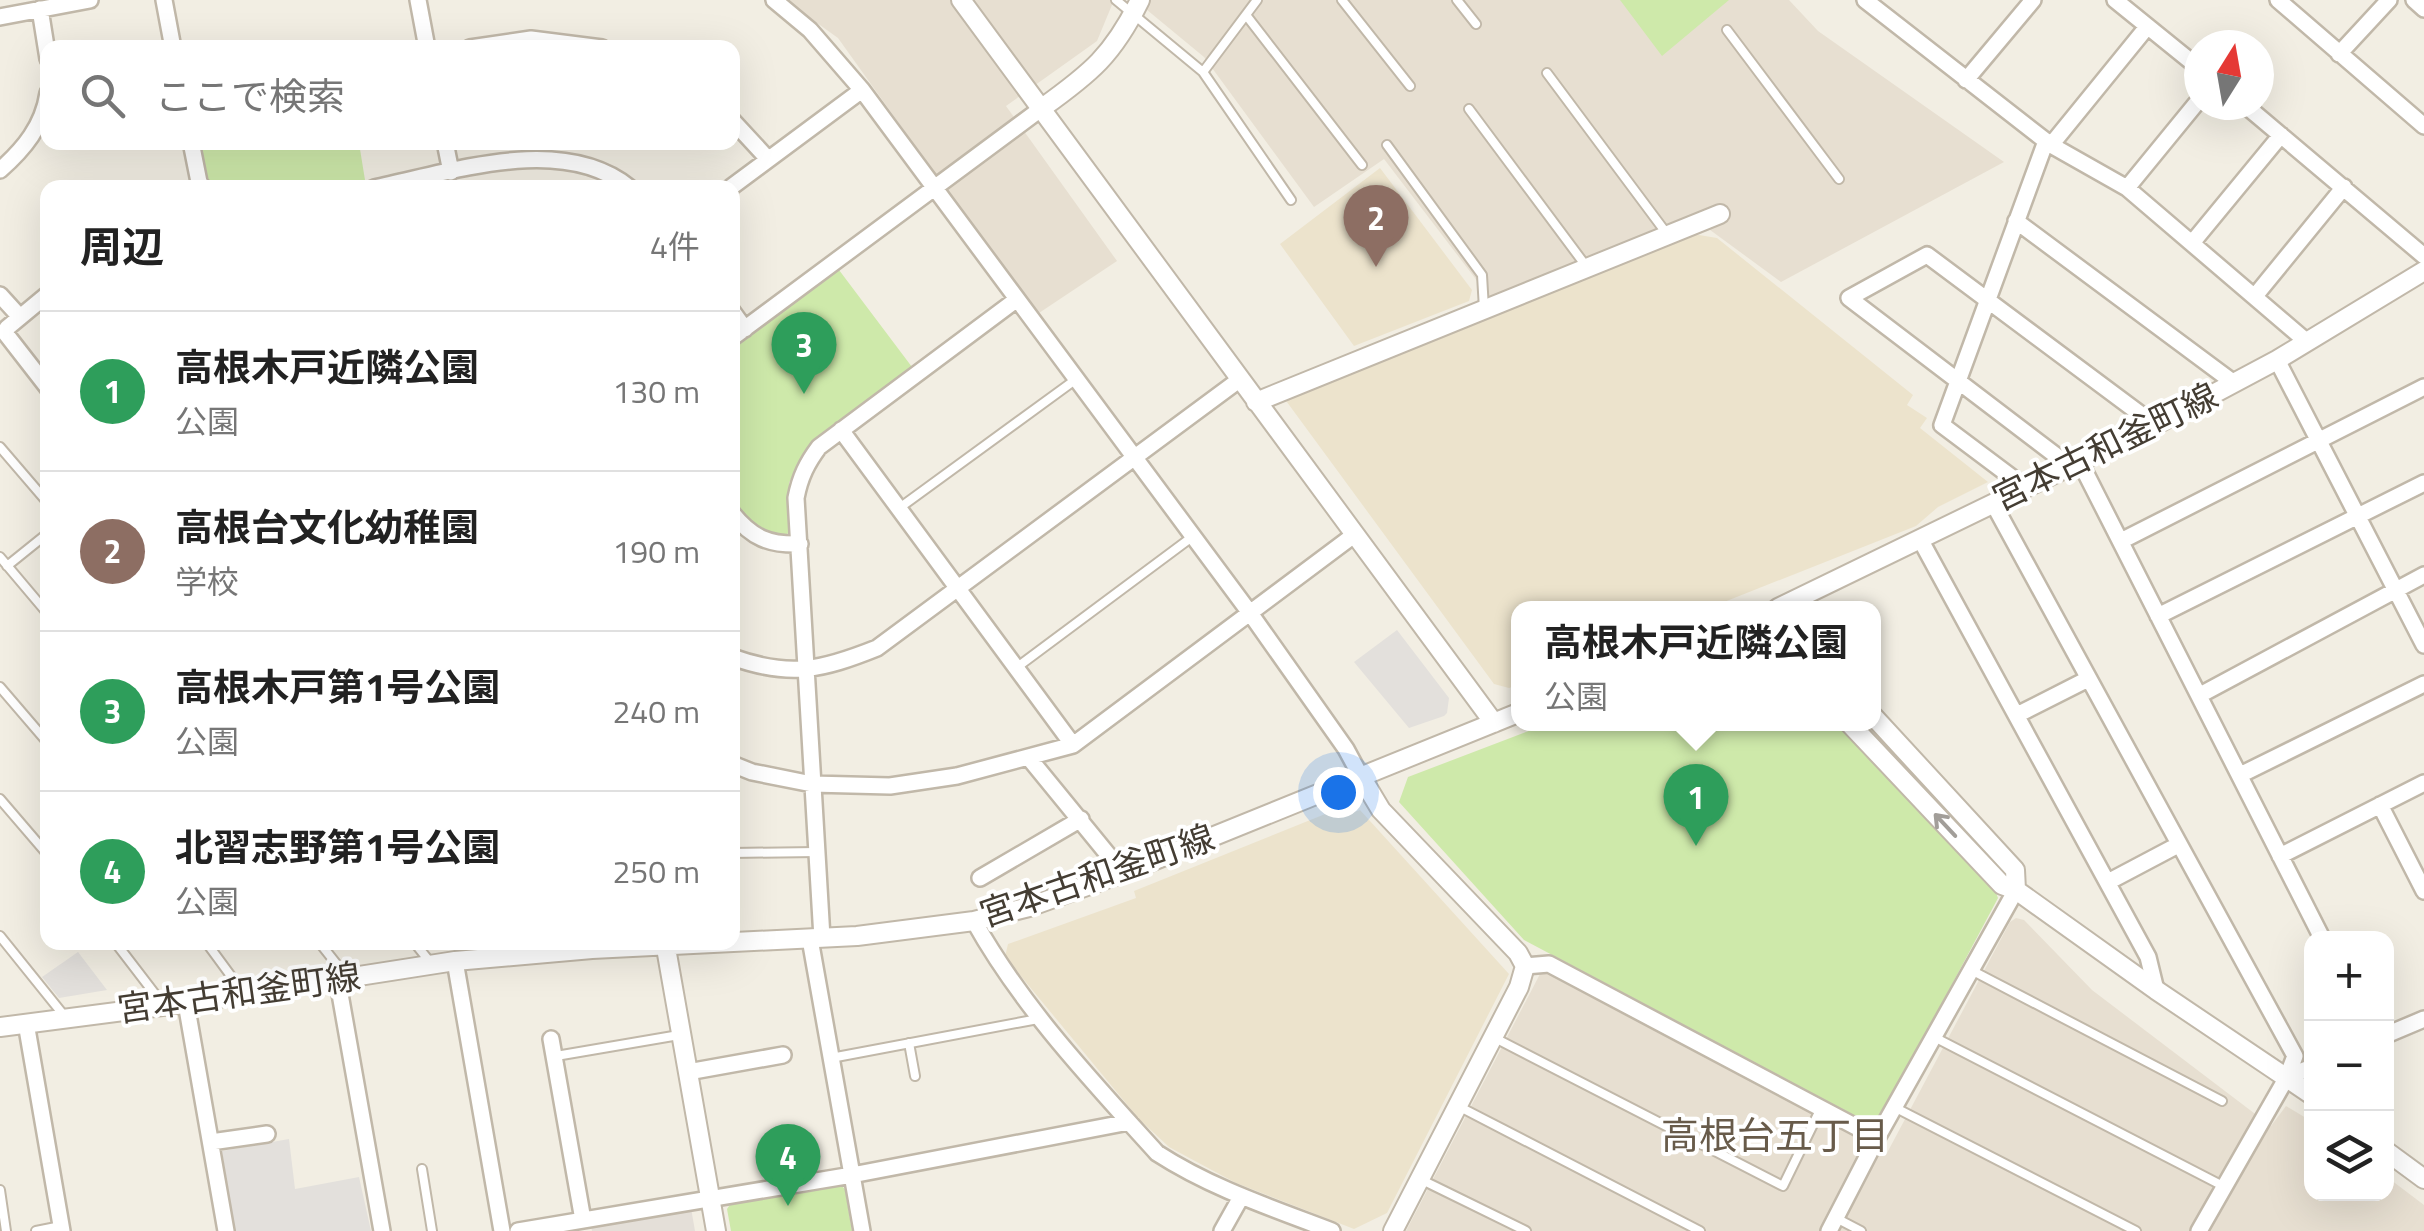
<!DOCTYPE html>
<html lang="ja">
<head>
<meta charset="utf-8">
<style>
  body { margin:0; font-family:"Titillium Web","Noto Sans JP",sans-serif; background:#f2f2f2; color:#222 }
  .controls { position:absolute; right:30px; bottom:30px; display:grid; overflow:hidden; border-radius:20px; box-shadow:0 10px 40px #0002 }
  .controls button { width:90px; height:90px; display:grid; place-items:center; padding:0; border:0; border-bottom:2px solid #e0e0e0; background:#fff; color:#222; font:50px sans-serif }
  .compass { position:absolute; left:2184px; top:30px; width:90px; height:90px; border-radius:50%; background:#fff; box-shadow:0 10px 40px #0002; rotate:11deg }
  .you { position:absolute; left:1338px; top:792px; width:35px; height:35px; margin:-25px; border:8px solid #fff; border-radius:50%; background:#1a73e8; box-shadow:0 0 0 15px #1a73e833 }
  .badge { display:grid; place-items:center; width:65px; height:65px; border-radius:50%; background:#ff2d0e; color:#fff; font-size:32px; font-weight:700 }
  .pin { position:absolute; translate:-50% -82px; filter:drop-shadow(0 2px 5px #0008) }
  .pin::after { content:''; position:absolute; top:52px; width:35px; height:30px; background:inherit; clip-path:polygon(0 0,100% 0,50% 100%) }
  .popup { position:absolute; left:1511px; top:601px; width:370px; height:130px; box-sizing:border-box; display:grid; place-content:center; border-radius:20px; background:#fff; filter:drop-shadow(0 2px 8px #0005); font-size:32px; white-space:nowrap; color:#767676 }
  .popup b { font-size:38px; color:#222 }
  .popup::after { content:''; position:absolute; left:50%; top:100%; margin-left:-20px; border:20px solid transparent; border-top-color:#fff }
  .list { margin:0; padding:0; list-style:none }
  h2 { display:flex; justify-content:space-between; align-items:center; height:130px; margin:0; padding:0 40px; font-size:42px }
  h2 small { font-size:32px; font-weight:400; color:#767676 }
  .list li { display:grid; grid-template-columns:65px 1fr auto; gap:30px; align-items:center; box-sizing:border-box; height:160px; padding:0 40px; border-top:2px solid #e0e0e0 }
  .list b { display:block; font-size:38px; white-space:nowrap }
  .list p { margin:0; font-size:32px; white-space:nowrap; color:#767676 }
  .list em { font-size:32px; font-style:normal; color:#767676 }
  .icon { flex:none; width:55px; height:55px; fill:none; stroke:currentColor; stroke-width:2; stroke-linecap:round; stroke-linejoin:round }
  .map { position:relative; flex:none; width:2424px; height:1231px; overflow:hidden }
  .search { position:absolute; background:#fff; box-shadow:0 10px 40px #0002; left:40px; top:40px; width:700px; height:110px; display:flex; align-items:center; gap:25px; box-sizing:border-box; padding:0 35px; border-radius:20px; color:#767676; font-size:38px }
  .panel { position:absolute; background:#fff; box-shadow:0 10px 40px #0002; left:40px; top:180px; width:700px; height:770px; border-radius:20px }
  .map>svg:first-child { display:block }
  .residential { fill:#e7dfd1 }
  .industrial { fill:#e4dfd8 }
  .education { fill:#ece3cc }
  .green { fill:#cee9aa }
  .parking { fill:#e3e0dc }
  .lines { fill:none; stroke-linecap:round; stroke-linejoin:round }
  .service-casing { stroke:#c1b8a9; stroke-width:12 }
  .minor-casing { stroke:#c1b8a9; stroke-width:20 }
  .tertiary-casing { stroke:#c1b8a9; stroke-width:22 }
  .service { stroke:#fff; stroke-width:8 }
  .minor { stroke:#fff; stroke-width:15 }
  .tertiary { stroke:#fff; stroke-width:18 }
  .oneway { stroke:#a29e99 }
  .labels { text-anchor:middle; stroke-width:8; stroke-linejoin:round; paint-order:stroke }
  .street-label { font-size:35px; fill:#443d33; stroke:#fff }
  .neighbourhood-label { font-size:38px; fill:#685b4a; stroke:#fff }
</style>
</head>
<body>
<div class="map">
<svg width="2424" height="1231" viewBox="0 0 2424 1231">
  <rect width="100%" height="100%" fill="#f2eee3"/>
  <path class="residential" d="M785 0H1114L1097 41 1006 106 1117 261 1036 315 838 38Z
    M1135 0H1789L1818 31 2004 162 1781 282 1691 216 1491 299 1384 159 1314 207 1204 57Z
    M2016 918 2024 920 2092 990 2271 1126 2286 1106 2311 1121 2312 1194H2386L2387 1177 2424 1205V1231H1406L1540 974 1548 973 1887 1153 2010 922Z"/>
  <path class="industrial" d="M691 1208 695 1231H592L591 1226Z"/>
  <path class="education" d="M1380 168 1472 290 1469 301 1354 346 1280 244Z
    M1693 234 1717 238 1913 395 1907 405 1927 418 1920 428 1988 482 1938 507 1916 526 1709 608H1518V685L1509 688 1494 684 1284 398Z
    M1345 806 1354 812 1360 810 1509 974 1387 1213 1354 1229 1236 1183 1169 1147 1139 1119 1005 957 1008 944 1136 898 1134 891Z"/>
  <path class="green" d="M1620 0H1729L1662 56Z
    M198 143H359L365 180 326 187H214L206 177Z
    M839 270 912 367 824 432 803 454 789 483V532L783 539C761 537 745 520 733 503V348Z
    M1547 724H1839L1995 890 1998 898 1876 1127 1524 940 1399 802 1408 777Z
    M838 1183 845 1189 852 1231H731L727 1209 731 1203Z"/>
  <path class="parking" d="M1397 630 1449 698 1447 713 1444 716 1409 728 1354 662Z
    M78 952 107 990 59 998 42 977Z
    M289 1139 295 1189 359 1177 371 1231H235L222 1151Z"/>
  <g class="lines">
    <defs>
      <path id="service" d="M1116 0 1203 72 1291 200
        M1342 0 1410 86
        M1457 0 1476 24
        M1246 15 1362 165
        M1727 30 1839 179
        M1203 72 1257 0
        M1547 73 1667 234
        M1469 109 1586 266
        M1387 145 1482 275 1484 309
        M0 447 48 503
        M898 509 1075 380
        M0 557 48 614
        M7 566 48 533
        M1016 668 1192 537
        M0 687 48 743
        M0 799 48 855
        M732 853 817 852
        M0 936 66 1018
        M115 942 161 1002
        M206 942 242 991
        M319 942 346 976
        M414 942 430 962
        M1971 970 2222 1101
        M1493 1037 1783 1186 1820 1110
        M1934 1037 2223 1186
        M909 1043 915 1076
        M556 1056 679 1035
        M831 1058 1038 1019
        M1458 1106 1700 1231
        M1894 1107 2136 1231
        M422 1169 432 1231
        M1422 1180 1526 1231
        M0 1190 6 1231
        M1836 1218 1861 1231
        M36 1231 61 1226"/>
      <path id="minor" d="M164 0 173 48
        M418 0 427 48
        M774 0 810 30 862 90 1250 613 1346 749 1360 775
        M1865 0 2051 145 2127 188 2306 341
        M2115 0 2199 68
        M2278 0 2424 126
        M2414 0 2424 9
        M40 9 48 59
        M0 17 90 0
        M470 48 531 39 602 48
        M2339 54 2389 0
        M1966 80 2033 0
        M2245 105 2424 256
        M732 120 768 159
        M191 142 199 182 203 188
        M445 142 451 172
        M2051 145 2147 27
        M0 170C24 149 43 126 48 93
        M374 188C452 172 562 133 630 188
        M730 188 862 90
        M2127 188 2199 100
        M2016 221 2234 383
        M2192 243 2281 135
        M48 294 7 328 6 334 48 388
        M0 295 20 317
        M2255 296 2344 187
        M732 311 745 329
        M732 338 1042 108
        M2277 360 2424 645
        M841 430 1073 745
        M2080 462 2322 938
        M2071 467 1849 298 1927 255 2155 425
        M2026 488 1942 425 2046 141
        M1993 503 2295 1056 2287 1077 2199 1231
        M732 513C752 538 769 545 800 544
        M1920 539 2148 957 2156 990
        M2121 541 2424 387
        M2158 616 2424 483
        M732 657C790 678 822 670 877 648L1239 380
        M2200 695 2424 575
        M2017 715 2088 679
        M1029 758 1123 873
        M732 764 752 772 812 784 890 786 957 776 1073 745 1354 535
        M2240 775 2424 684
        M2380 805 2424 891
        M2280 856 2424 783
        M980 878 1081 819
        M2108 882 2178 845
        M974 921C1022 1007 1091 1080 1157 1153 1211 1188 1272 1208 1332 1231
        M822 938 796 498C800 477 807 463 819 447L1016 300
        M810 939 862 1231
        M455 961 502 1231
        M1525 966 1549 964 1877 1138
        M337 977 382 1231
        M186 1003 226 1231
        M26 1023 62 1231
        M2386 1035 2424 1019
        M551 1039 583 1220
        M688 1072 783 1055
        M2287 1077 2312 1067
        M211 1142 267 1134
        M518 1231 852 1175 1129 1122
        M1222 1231 1241 1197
        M1829 1231 1877 1138 2016 890"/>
      <path id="tertiary" d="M961 0 1494 723
        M1042 108C1091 73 1113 55 1140 0
        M1256 402 1720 214
        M1778 608 2155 425 2277 360 2424 271
        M1874 717 2015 870 2016 890
        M1850 724 2002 885 2016 890 2156 990 2312 1095
        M1360 775 1381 810 1518 953 1525 966 1519 987 1393 1231
        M666 948 716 1231
        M0 1027 186 1003 455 961 592 949 857 936 974 921 1029 907 1123 873 1518 713
        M2386 1151 2424 1179"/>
    </defs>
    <use href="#service" class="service-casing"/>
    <use href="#minor" class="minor-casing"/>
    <use href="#tertiary" class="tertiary-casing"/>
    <use href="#service" class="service"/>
    <use href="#minor" class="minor"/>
    <use href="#tertiary" class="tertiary"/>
  </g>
  <defs><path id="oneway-shaft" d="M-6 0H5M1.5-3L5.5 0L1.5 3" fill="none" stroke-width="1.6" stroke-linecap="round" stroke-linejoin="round" transform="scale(2.5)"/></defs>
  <use class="oneway" href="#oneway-shaft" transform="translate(1945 825) rotate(-133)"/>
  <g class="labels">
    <g class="street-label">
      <text transform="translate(2105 447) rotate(-26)" y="12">宮本古和釜町線</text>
      <text transform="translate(1097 876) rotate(-19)" y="12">宮本古和釜町線</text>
      <text transform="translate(239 993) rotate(-8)" y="12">宮本古和釜町線</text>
    </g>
    <g class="neighbourhood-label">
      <text x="1775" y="1149">高根台五丁目</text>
    </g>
  </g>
</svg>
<div class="controls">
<button>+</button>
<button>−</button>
<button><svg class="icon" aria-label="layers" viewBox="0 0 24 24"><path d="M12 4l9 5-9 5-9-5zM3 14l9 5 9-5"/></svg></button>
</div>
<svg class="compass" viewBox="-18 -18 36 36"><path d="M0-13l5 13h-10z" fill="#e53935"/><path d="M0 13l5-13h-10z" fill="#767676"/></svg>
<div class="you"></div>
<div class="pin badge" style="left:1696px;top:846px;background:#2e9e5b">1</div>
<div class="popup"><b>高根木戸近隣公園</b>公園</div>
<div class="pin badge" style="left:1376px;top:267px;background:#8d6e63">2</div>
<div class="pin badge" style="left:804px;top:394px;background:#2e9e5b">3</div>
<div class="pin badge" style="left:788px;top:1206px;background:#2e9e5b">4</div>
<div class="search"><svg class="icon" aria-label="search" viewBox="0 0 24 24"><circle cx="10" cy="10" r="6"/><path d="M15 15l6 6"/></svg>ここで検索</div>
<section class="panel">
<h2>周辺<small>4件</small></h2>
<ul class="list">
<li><span class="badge" style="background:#2e9e5b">1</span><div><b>高根木戸近隣公園</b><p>公園</p></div><em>130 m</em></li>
<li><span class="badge" style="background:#8d6e63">2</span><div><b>高根台文化幼稚園</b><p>学校</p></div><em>190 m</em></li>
<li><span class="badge" style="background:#2e9e5b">3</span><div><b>高根木戸第1号公園</b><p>公園</p></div><em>240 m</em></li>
<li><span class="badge" style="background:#2e9e5b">4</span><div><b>北習志野第1号公園</b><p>公園</p></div><em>250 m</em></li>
</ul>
</section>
</div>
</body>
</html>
